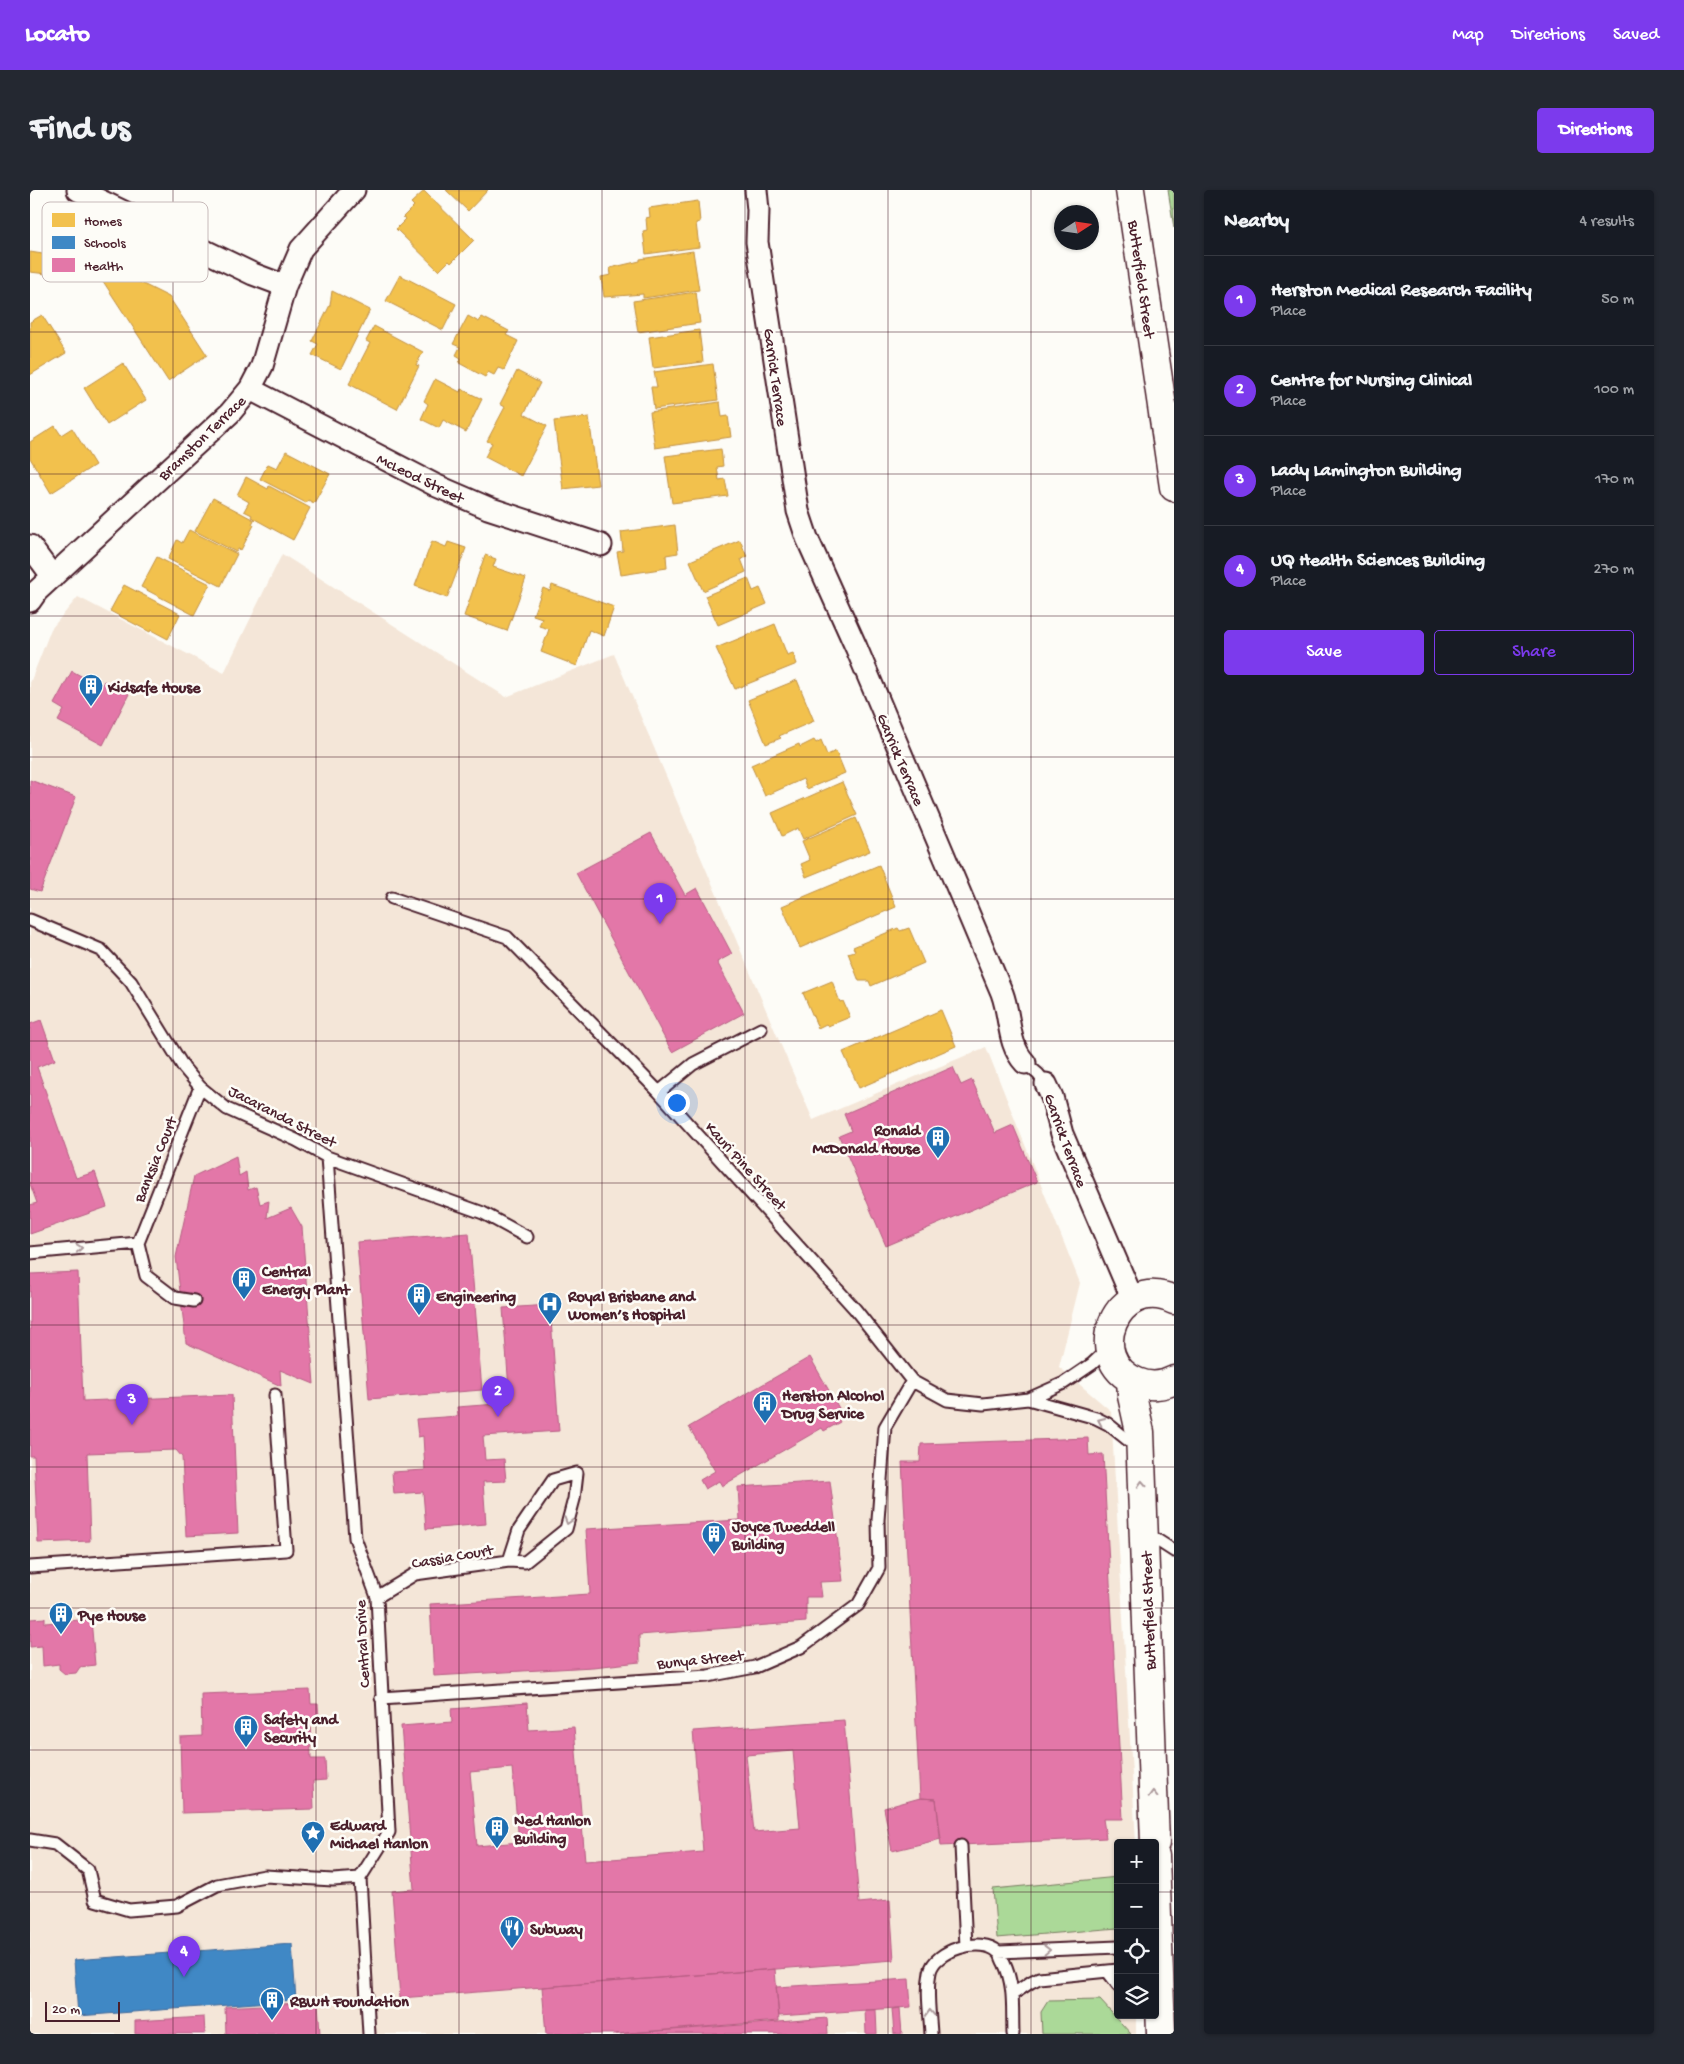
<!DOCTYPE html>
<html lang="en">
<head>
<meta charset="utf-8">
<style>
  body { margin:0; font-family:"Gochi Hand",sans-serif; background:#242831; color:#f1f3f6 }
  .controls { position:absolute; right:15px; bottom:15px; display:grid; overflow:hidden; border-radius:5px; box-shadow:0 1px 4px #0004 }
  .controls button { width:45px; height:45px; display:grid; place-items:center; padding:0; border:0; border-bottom:1px solid #363941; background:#171b24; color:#f1f3f6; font:25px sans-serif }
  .compass { position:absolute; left:1024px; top:15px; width:45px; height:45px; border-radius:50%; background:#171b24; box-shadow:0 1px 4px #0004; rotate:78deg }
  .scale { position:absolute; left:15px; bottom:12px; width:75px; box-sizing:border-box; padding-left:5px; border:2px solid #4a1f2b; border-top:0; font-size:14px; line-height:18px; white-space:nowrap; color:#4a1f2b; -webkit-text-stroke:4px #fdfcf7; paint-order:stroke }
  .you { position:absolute; left:646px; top:912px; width:18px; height:18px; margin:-12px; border:4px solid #fff; border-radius:50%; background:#1a73e8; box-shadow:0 0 0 8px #1a73e833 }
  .badge { display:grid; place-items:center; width:32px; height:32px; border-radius:50%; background:#7c3aed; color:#fff; font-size:16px; font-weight:700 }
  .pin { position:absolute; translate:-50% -41px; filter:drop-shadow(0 1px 2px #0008) }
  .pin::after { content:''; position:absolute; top:26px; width:18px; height:15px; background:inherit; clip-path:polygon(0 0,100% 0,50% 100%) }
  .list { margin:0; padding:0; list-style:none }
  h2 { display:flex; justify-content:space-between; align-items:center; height:65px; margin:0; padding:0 20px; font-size:21px }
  h2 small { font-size:16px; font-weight:400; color:#9ea1a6 }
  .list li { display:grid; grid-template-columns:32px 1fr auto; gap:15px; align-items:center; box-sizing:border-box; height:90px; padding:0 20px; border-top:1px solid #363941 }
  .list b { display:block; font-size:19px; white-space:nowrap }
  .list p { margin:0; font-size:16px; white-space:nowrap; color:#9ea1a6 }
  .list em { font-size:16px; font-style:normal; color:#9ea1a6 }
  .actions { display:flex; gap:10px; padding:15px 20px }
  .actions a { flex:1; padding:11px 0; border:1px solid #7c3aed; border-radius:5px; text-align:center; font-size:18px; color:#7c3aed }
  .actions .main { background:#7c3aed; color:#fff }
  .icon { flex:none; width:28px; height:28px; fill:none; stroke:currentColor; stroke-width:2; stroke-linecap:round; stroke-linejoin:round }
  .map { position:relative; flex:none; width:1144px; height:1844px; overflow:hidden; border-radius:5px }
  header { display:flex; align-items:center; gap:30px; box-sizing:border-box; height:70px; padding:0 25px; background:#7c3aed; color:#fff }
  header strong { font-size:24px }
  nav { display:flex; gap:28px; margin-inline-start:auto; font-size:18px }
  .intro { display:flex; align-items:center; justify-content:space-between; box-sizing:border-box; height:120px; padding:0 30px }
  h1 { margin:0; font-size:35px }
  .button { padding:12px 22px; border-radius:5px; background:#7c3aed; color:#fff; font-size:18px; font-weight:700 }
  main { display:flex; gap:30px; padding:0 30px }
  aside { flex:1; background:#171b24; border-radius:5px; box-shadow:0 1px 4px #0004 }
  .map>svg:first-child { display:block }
  .built { fill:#f4e6d8 }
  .green { fill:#abd998; stroke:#7a7c62 }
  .homes { fill:#f2c14e; stroke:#c09044 }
  .schools { fill:#3f88c5; stroke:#426897 }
  .health { fill:#e377a8; stroke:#b55d82; fill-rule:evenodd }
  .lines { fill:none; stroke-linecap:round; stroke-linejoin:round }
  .service-casing { stroke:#4a1f2b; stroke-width:15 }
  .minor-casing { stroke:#4a1f2b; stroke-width:25 }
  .tertiary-casing { stroke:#4a1f2b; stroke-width:31 }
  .service { stroke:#fdfcf7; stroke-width:11 }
  .minor { stroke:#fdfcf7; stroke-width:21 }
  .tertiary { stroke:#fdfcf7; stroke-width:28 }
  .oneway { stroke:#ac999b }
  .grid { fill:none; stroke:#4a1f2b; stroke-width:1; stroke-opacity:0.55 }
  .labels { text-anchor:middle; stroke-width:5; stroke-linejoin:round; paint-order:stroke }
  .street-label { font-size:16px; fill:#4a1f2b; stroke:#fdfcf7 }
  .poi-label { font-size:16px; font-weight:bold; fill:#4a1f2b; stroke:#fdfcf7; text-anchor:start }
  .key { fill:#fdfcf7; stroke:#c7baba; stroke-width:1 }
  .key-label { font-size:14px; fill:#4a1f2b }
</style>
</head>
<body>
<header>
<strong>Locato</strong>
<nav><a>Map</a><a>Directions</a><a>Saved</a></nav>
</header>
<div class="intro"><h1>Find us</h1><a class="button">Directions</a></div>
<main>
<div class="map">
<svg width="1144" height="1844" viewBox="0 0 1144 1844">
  <rect width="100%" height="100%" fill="#fdfcf7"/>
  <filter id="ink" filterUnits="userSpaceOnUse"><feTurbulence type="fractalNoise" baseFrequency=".02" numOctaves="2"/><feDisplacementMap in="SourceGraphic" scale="10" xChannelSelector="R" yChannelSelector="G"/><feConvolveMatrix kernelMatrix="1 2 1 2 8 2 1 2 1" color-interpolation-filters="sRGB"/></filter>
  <g filter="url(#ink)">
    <path class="built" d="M252 364 476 507 584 464 783 930 956 857 1050 1093 1029 1177 1081 1221 1106 1653H1088V1825H1106V1844H0V493L21 439 48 407 194 483Z"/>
    <path class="green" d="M1138 0H1144V38Z
      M1088 1687V1738L967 1748 963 1699Z
      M1070 1810 1101 1844H1012L1011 1822 1018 1811Z"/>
    <path class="homes" d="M416 0H458L438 21Z
      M394 1 444 50 421 73 419 71 409 81 366 39 376 29 373 27 384 16 381 13Z
      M668 11 670 32 666 33 669 57 616 64 613 41 617 40 616 28 620 27 619 18Z
      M663 61 669 100 613 108V104L574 107 571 87 581 85 580 78 610 71V69Z
      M0 62 19 65 17 84 0 82Z
      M81 78 139 107 177 165 138 191 69 85Z
      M370 85 426 114 413 140 356 111Z
      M302 101 340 120 311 179 282 165 288 154 282 151 300 115Z
      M666 102 670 133 608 142 603 111Z
      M12 125 36 163 0 185V132Z
      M438 126 449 132 452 127 479 141 476 145 488 151 474 180 468 178 464 185 458 182 455 187 429 173 431 168 426 165 430 157 423 154Z
      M344 136 393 162 386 175 389 176 367 219 319 194 340 153 336 151Z
      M669 140 673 172 623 178 619 147Z
      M93 173 116 210 77 235 54 198Z
      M683 174 688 210 624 219 621 197H627L624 182Z
      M487 181 510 193 494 224 517 236 491 286 455 267 462 253 457 251 475 217 470 214Z
      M405 189 430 202 431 199 452 209 436 242 413 230 409 238 391 229 398 214 394 211Z
      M690 212 692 227 698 226 701 247 625 258 620 222Z
      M559 227 568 295 533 299 524 231Z
      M25 236 31 245 42 238 65 275 21 303 0 268V252Z
      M691 259 693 276 687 277 689 290 695 289 698 306 642 313 635 266Z
      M256 261 300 284 284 313 278 310 276 313 230 289 238 274 247 278Z
      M216 287 238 299 239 296 280 318 263 350 221 327 222 325 214 321 219 312 207 305Z
      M183 308 224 330 222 334 224 335 211 360 208 359 206 362 165 341Z
      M645 335 648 363 636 365 637 378 591 385 587 362 593 361 591 342Z
      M159 340 207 364 191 396 138 369 147 350 152 353Z
      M710 350 717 367 711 369 716 382 673 401 660 371Z
      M402 351 416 357 418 352 436 358 417 408 385 396Z
      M455 365 466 369 463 377 496 388 477 441 434 426Z
      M127 367 180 394 164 425 111 397Z
      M718 388 723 401 730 398 737 414 688 435 675 406Z
      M94 395 150 424 138 449 121 440 120 442 80 421Z
      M522 395 584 417 574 446 559 440 547 476 511 462 519 439 509 436 512 428 503 425 513 398 520 401Z
      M745 434 757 465 763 463 767 474 705 499 686 458Z
      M767 490 784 531 749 546 751 548 736 554 718 510Z
      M784 550 786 553 791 550 797 565 806 561 815 583 777 599 773 589 735 606 721 575 769 554 770 557Z
      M812 592 827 625 773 649 768 638 752 646 742 623Z
      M826 628 840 661 776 687 771 674 780 670 772 651Z
      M849 675 866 717 770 758 752 716Z
      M868 738 870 741 879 738 894 773 841 796 839 791H829L818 763 825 761 823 757Z
      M802 791 810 812 813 811 820 827 798 836 796 834 788 838 773 803Z
      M911 820 926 856 829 898 813 862Z"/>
    <path class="schools" d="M262 1754 266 1810 48 1826 44 1770Z"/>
    <path class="health" d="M42 481 71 497 74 491 99 504 73 555 28 531 34 520 24 514Z
      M0 590 46 607 10 702 0 699Z
      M621 643 655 705 667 698 702 764 687 772 714 823 642 862 546 683Z
      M11 830 25 870 7 877 46 988 65 982 77 1017 0 1044V1015L7 1013 0 994V834Z
      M923 877 931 895 942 890 965 943 983 935 1007 992 856 1056 809 946 821 941 814 924Z
      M206 966 209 986 216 982 218 1000 226 997 230 1014 239 1011 237 1028 261 1018 272 1037 284 1194 250 1180 251 1196 156 1153 146 1067 164 986Z
      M439 1043 452 1200 339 1209 327 1052Z
      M48 1082 53 1211 202 1205 208 1343 156 1346 152 1267 146 1260 57 1263 60 1351 8 1353 4 1266H0V1084Z
      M520 1115 529 1241 453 1246 455 1270 474 1269 476 1291 453 1292 456 1334 396 1339 393 1302 364 1304 362 1282 395 1280 393 1246 388 1247 386 1229 428 1226 427 1217 480 1213 473 1118Z
      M780 1167 810 1220 805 1223 810 1232 794 1241 792 1238 692 1296 689 1291 675 1299 670 1290 685 1281 659 1237Z
      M1058 1248 1059 1265 1073 1264 1093 1629H1073L1076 1648 911 1656 906 1609 890 1608 872 1272H890L891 1254Z
      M800 1291 813 1391 790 1392 792 1407H776V1432L609 1445 610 1472 563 1477 404 1486 400 1414 560 1404 556 1339 710 1330 708 1297Z
      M15 1428V1433L61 1429 65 1475 50 1477 46 1483 35 1484 29 1479V1474L13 1476 12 1456 0 1457V1429Z
      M280 1500 281 1514H288L289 1528 280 1529 281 1569H295L296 1590 283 1591 284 1619 152 1623 150 1547 172 1546 171 1504Z
      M497 1513 499 1540 544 1537 555 1671 673 1662 663 1541 814 1530 829 1713 860 1710 864 1770 370 1808 362 1701 384 1699 371 1536 422 1532 421 1519ZM763 1561 770 1638 724 1642 716 1565ZM482 1578 489 1652 447 1656 440 1582Z
      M890 1608 906 1609 911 1649 862 1661 854 1618Z
      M745 1779 749 1831 586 1844H516L512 1797Z
      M879 1789 881 1817 749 1826 746 1797Z
      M288 1812 290 1844H196L195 1817Z
      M870 1818 872 1844H864L862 1819Z
      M835 1820H846L847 1844H836Z
      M174 1827 175 1844H105V1831Z
      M797 1828 798 1844H586L725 1834Z"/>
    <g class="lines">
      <defs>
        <path id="service" d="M362 708 477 747 629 902 825 1119 882 1191 917 1210 953 1214 998 1209 1034 1193 1062 1174 1079 1158
          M0 730 71 760 101 792 154 878 170 897 197 919 266 950 297 967 453 1023 497 1047
          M995 873 1008 884 1016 894
          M629 902 663 874 731 839
          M297 967 325 1348 347 1407 359 1642 330 1688 339 1844
          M0 1063 108 1053
          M164 1111 145 1108 116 1086 108 1053 170 897
          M998 1209 1066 1228 1078 1234 1109 1259
          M1116 1343 1144 1361
          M0 1377 256 1360 245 1205
          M347 1407 385 1384 479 1371 495 1372 536 1339 544 1309 547 1283 523 1290 489 1340 479 1371
          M351 1508 678 1486 725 1477 771 1457 828 1415 849 1378 848 1330 855 1237 882 1191
          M0 1650 25 1654 58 1680 65 1710 99 1720 147 1716 187 1695 235 1686 303 1690 330 1688
          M931 1656 936 1756
          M968 1762 1088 1757
          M1078 1782 1088 1795
          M983 1804 1001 1792 1009 1788 1088 1780
          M901 1844C900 1824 896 1802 900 1782 904 1760 952 1746 968 1762 971 1764 972 1770 974 1773 985 1796 982 1819 983 1844"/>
        <path id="minor" d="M48 0 223 84 255 96
          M726 0 728 20 727 52 768 321 777 348 826 457 972 803C981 827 977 854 995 873
          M220 199 407 296 458 318 571 355
          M0 356 23 387
          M0 411 7 401 200 223 220 199 232 176 255 96 271 59 324 0
          M1016 894 1022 907 1032 944 1103 1110"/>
        <path id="tertiary" d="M1100 0 1144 297
          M1144 1110C1087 1083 1051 1169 1107 1192 1119 1197 1133 1196 1144 1190
          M1101 1190 1102 1206 1110 1242 1125 1653
          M1125 1666 1131 1844"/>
      </defs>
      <use href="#service" class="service-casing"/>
      <use href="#minor" class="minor-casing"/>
      <use href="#tertiary" class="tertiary-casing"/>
      <use href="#service" class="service"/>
      <use href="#minor" class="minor"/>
      <use href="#tertiary" class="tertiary"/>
    </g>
    <defs><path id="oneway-chevron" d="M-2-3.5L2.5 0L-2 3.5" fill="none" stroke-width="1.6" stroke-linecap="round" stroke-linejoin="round" transform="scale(1.25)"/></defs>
    <g class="oneway">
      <use href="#oneway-chevron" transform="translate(49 1058) rotate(-5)"/>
      <use href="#oneway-chevron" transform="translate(1071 1231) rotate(-155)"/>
      <use href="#oneway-chevron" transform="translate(1112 1294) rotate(-93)"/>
      <use href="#oneway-chevron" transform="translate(538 1331) rotate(107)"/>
      <use href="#oneway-chevron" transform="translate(1123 1604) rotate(-92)"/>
      <use href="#oneway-chevron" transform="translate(1017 1760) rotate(-1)"/>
      <use href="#oneway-chevron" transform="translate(900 1823) rotate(-93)"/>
    </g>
  </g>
  <path class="grid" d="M143 0V1844M286 0V1844M429 0V1844M572 0V1844M715 0V1844M858 0V1844M1001 0V1844M0 142H1144M0 284H1144M0 426H1144M0 567H1144M0 709H1144M0 851H1144M0 993H1144M0 1135H1144M0 1277H1144M0 1418H1144M0 1560H1144M0 1702H1088M1125 1702H1144"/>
  <defs>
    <symbol id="building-pin" viewBox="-11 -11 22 30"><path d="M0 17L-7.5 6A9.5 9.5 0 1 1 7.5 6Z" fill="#1f6fb2" stroke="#fdfcf7"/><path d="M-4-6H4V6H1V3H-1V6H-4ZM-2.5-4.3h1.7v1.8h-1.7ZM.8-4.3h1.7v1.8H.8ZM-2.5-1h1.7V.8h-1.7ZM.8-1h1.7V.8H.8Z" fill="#fff"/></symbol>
    <symbol id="hospital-pin" viewBox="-11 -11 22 30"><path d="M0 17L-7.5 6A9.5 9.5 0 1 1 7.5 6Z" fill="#1f6fb2" stroke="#fdfcf7"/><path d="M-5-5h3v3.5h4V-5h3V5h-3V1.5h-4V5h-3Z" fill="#fff"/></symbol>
    <symbol id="sight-pin" viewBox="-11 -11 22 30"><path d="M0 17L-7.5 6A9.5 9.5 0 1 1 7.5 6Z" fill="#1f6fb2" stroke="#fdfcf7"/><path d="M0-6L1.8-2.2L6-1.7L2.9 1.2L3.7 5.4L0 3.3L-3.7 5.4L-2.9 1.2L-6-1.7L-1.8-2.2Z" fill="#fff"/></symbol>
    <symbol id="restaurant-pin" viewBox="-11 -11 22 30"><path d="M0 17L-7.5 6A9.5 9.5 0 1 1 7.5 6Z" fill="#1f6fb2" stroke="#fdfcf7"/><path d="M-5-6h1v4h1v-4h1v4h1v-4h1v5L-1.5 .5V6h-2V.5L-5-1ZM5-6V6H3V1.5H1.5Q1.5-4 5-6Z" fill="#fff"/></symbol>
  </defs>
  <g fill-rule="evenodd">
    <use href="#building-pin" x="47" y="482" width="28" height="38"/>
    <use href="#building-pin" x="894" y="934" width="28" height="38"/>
    <use href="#building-pin" x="200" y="1075" width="28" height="38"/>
    <use href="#building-pin" x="375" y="1091" width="28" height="38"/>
    <use href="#hospital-pin" x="506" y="1100" width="28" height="38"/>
    <use href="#building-pin" x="721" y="1199" width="28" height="38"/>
    <use href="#building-pin" x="670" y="1330" width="28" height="38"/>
    <use href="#building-pin" x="17" y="1410" width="28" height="38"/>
    <use href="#building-pin" x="202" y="1523" width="28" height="38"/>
    <use href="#building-pin" x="453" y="1624" width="28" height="38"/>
    <use href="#sight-pin" x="269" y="1629" width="28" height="38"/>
    <use href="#restaurant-pin" x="468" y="1724" width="28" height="38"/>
    <use href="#building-pin" x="228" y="1796" width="28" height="38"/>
  </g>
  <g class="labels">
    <g class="street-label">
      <text transform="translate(1113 89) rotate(82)" y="6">Butterfield Street</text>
      <text transform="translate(747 187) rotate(82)" y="6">Garrick Terrace</text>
      <text transform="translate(171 247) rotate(-44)" y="6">Bramston Terrace</text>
      <text transform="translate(391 287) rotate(26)" y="6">McLeod Street</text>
      <text transform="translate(872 569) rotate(67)" y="6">Garrick Terrace</text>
      <text transform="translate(253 925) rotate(27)" y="6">Jacaranda Street</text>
      <text transform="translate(1037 950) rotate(70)" y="6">Garrick Terrace</text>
      <text transform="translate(124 969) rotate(-68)" y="6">Banksia Court</text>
      <text transform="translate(717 975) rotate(48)" y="6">Kauri Pine Street</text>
      <text transform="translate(422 1365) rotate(-10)" y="6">Cassia Court</text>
      <text transform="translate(1117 1421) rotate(-92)" y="6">Butterfield Street</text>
      <text transform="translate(331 1454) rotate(-93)" y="6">Central Drive</text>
      <text transform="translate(670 1468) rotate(-6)" y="6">Bunya Street</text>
    </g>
    <g class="poi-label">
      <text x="78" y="502">Kidsafe House</text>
      <text x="890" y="945" text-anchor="end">Ronald<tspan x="890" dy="18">McDonald House</tspan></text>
      <text x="232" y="1086">Central<tspan x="232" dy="18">Energy Plant</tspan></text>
      <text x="406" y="1111">Engineering</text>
      <text x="538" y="1111">Royal Brisbane and<tspan x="538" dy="18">Women’s Hospital</tspan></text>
      <text x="752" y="1210">Herston Alcohol<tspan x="752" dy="18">Drug Service</tspan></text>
      <text x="702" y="1341">Joyce Tweddell<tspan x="702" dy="18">Building</tspan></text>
      <text x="48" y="1430">Pye House</text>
      <text x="234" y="1534">Safety and<tspan x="234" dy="18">Security</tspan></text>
      <text x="484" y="1635">Ned Hanlon<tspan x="484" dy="18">Building</tspan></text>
      <text x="300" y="1640">Edward<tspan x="300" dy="18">Michael Hanlon</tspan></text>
      <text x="500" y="1744">Subway</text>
      <text x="260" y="1816">RBWH Foundation</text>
    </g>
  </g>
  <rect x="12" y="12" width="166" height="80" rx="8" class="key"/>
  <rect x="22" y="23" width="23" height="14" fill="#f2c14e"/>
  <rect x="22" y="46" width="23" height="13" fill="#3f88c5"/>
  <rect x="22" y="68" width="23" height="14" fill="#e377a8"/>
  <g class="key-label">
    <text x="54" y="35">Homes</text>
    <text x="54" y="57">Schools</text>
    <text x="54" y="80">Health</text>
  </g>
</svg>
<div class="controls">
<button>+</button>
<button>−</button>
<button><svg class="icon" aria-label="locate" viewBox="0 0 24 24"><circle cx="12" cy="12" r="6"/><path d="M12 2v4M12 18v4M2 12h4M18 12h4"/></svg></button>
<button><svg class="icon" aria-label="layers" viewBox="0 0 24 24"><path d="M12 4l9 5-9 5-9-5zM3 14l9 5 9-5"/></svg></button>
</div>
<svg class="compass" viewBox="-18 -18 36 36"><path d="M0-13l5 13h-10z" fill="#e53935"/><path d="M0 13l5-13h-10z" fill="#9ea1a6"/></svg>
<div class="scale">20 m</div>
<div class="you"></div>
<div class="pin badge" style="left:630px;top:734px">1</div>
<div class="pin badge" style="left:468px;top:1227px">2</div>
<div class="pin badge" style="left:102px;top:1235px">3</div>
<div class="pin badge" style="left:154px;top:1787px">4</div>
</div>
<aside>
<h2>Nearby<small>4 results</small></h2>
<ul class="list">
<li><span class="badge">1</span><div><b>Herston Medical Research Facility</b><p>Place</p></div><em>50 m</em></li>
<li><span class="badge">2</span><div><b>Centre for Nursing Clinical</b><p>Place</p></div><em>100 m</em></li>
<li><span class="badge">3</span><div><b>Lady Lamington Building</b><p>Place</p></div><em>170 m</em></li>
<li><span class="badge">4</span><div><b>UQ Health Sciences Building</b><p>Place</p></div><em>270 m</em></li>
</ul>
<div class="actions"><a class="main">Save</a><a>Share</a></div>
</aside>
</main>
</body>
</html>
